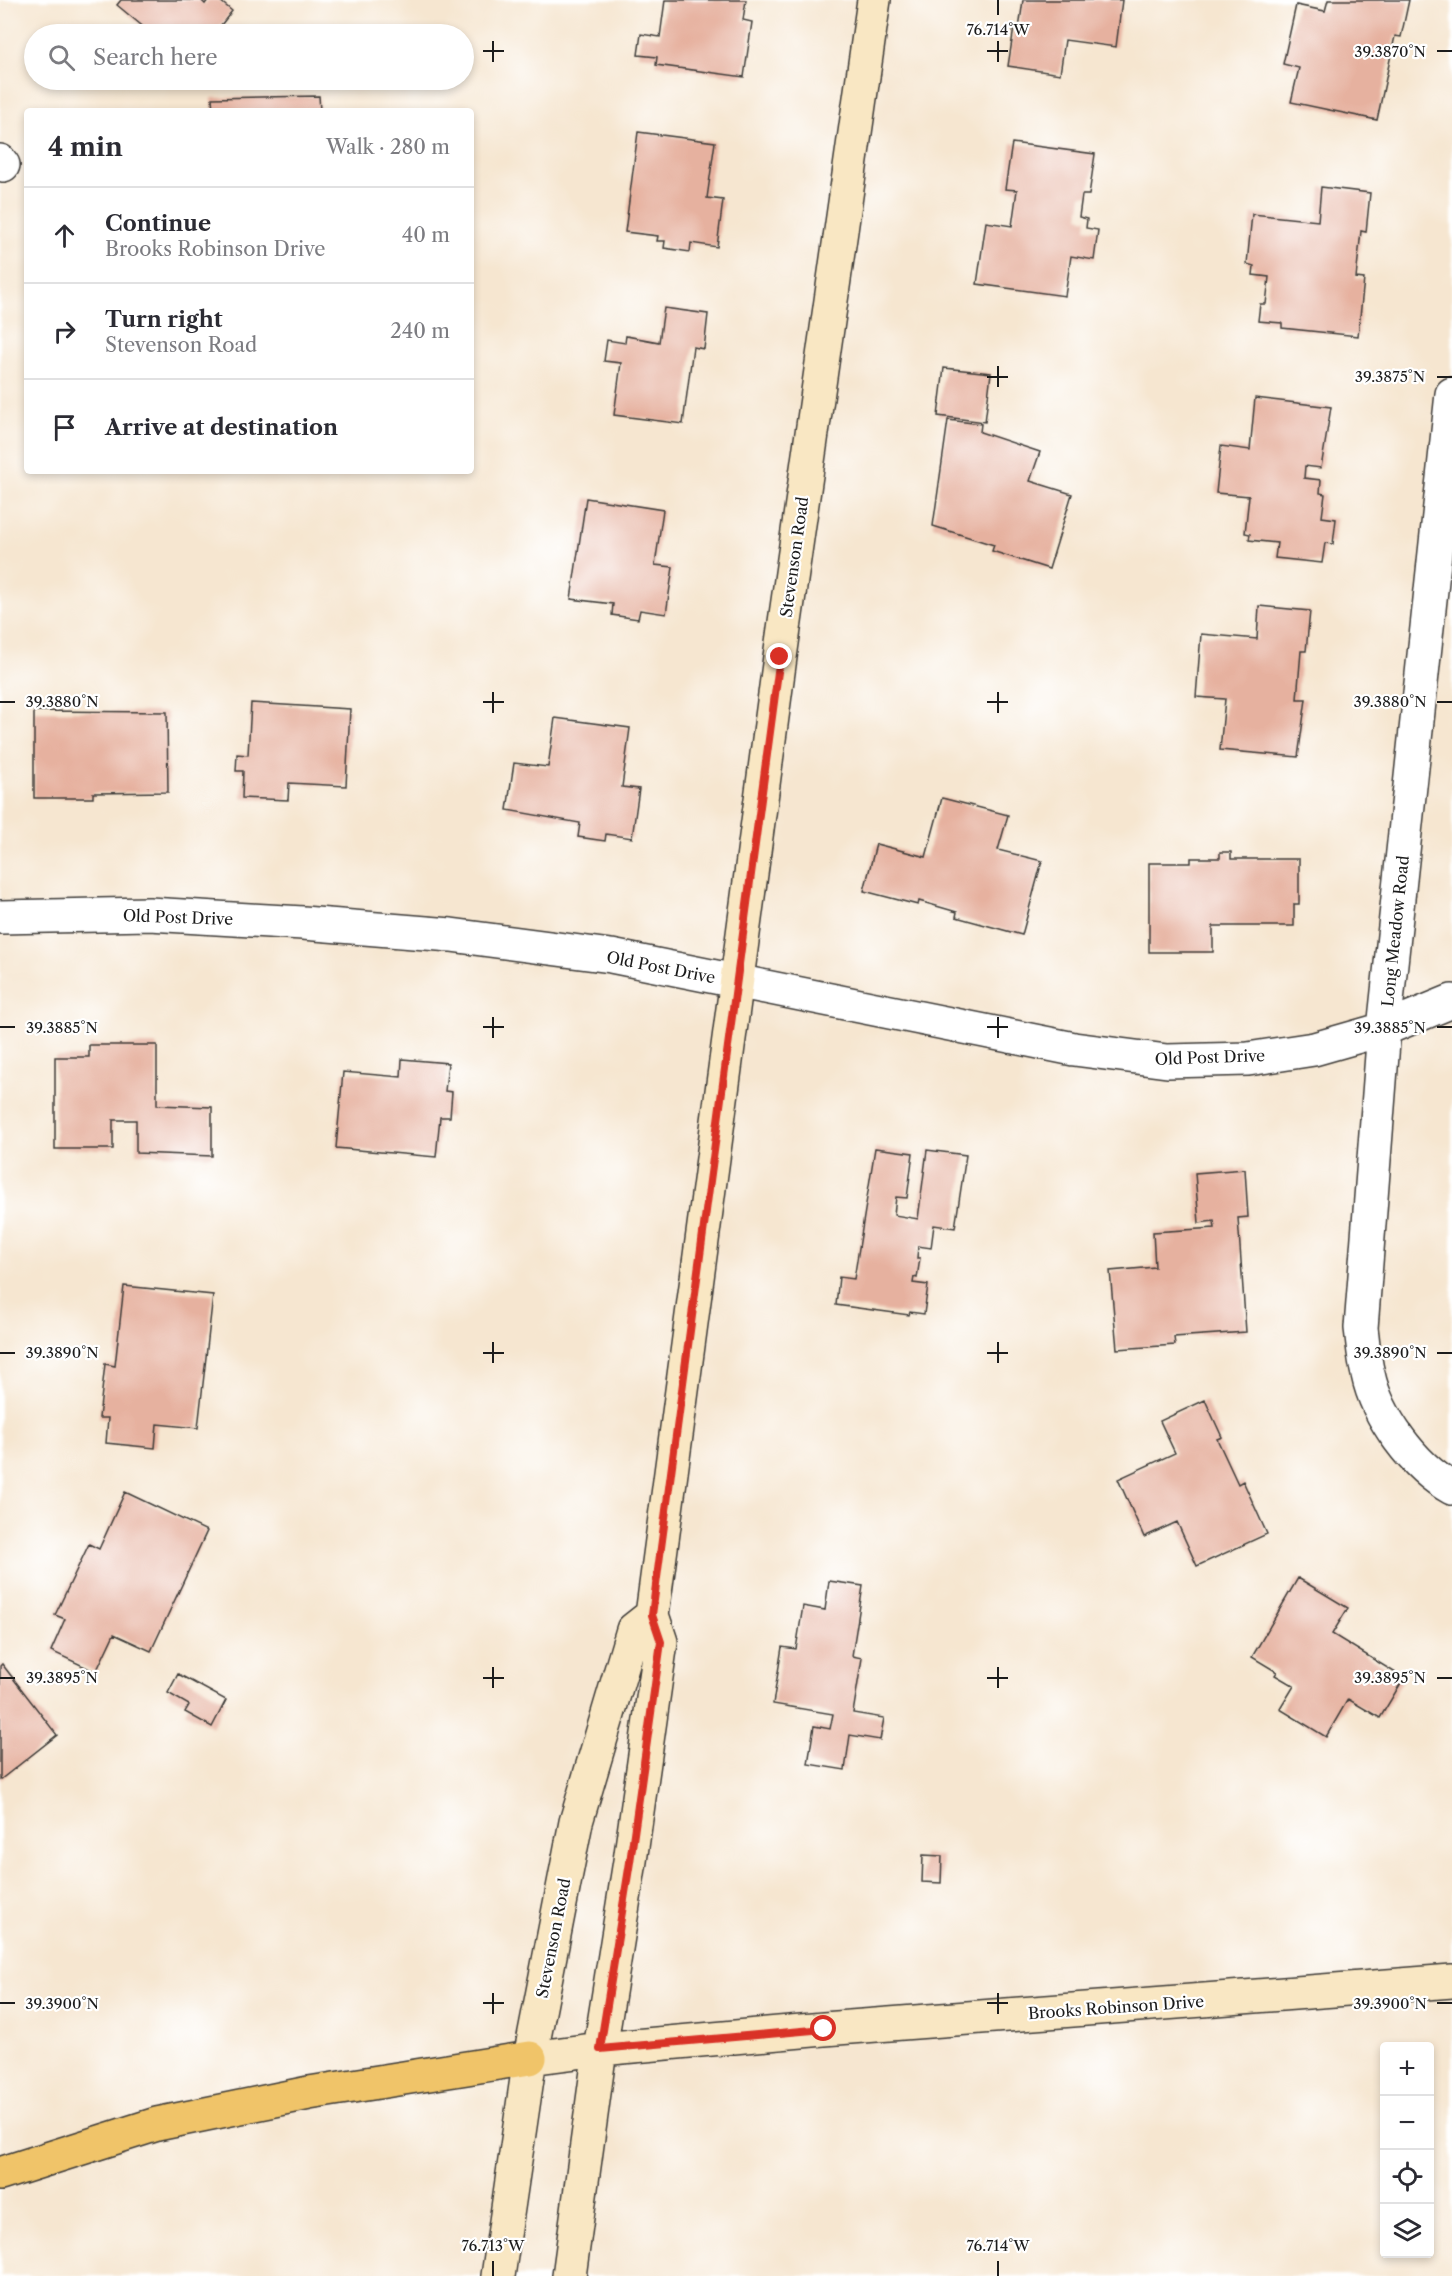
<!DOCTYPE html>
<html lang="en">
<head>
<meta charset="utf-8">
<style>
  body { margin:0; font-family:"Libre Caslon Text",serif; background:#f7f7f7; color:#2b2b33 }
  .controls { position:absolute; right:18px; bottom:18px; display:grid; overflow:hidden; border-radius:6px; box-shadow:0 3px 9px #0003 }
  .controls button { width:54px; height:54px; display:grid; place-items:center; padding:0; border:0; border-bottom:2px solid #e1e1e2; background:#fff; color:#2b2b33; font:30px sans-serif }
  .stop { position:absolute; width:18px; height:18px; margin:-14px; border:4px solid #d93025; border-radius:50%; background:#fff }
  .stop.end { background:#d93025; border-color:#fff; box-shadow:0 2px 6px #0008 }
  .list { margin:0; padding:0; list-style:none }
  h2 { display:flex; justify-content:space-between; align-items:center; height:78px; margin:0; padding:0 24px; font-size:26px }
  h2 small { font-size:20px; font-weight:400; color:#7c7c81 }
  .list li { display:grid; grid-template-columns:39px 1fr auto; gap:18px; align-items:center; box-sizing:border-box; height:96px; padding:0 24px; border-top:2px solid #e1e1e2 }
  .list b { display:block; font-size:22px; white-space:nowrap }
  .list p { margin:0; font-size:20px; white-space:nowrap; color:#7c7c81 }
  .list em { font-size:20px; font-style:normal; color:#7c7c81 }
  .icon { flex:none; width:33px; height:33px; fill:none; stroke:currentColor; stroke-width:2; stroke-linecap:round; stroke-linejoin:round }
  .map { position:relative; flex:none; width:1452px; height:2276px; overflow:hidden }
  .search { position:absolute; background:#fff; box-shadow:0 3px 9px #0003; left:24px; top:24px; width:450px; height:66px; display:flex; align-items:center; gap:15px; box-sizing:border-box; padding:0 21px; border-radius:33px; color:#7c7c81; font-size:22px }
  .panel { position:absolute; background:#fff; box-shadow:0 3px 9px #0003; left:24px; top:108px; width:450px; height:366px; border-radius:6px }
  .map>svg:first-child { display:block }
  .building { fill:#e6b19f }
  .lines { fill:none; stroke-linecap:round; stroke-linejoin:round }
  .minor-casing { stroke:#3d3a37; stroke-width:36 }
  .secondary-casing { stroke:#3d3a37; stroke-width:36 }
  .motorway-casing { stroke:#3d3a37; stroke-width:36 }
  .minor { stroke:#fff; stroke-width:33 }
  .secondary { stroke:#f9e7c3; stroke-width:33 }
  .motorway { stroke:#f0c469; stroke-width:33 }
  .route { stroke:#d93025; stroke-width:8 }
  .ticks { fill:none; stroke:#1c1c1c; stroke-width:2 }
  .labels { text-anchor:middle; stroke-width:4.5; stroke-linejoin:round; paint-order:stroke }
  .street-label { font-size:16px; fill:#1c1c1c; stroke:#fff }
  .ticks-label { font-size:15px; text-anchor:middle; fill:#1c1c1c; stroke:#fff; stroke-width:4.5; stroke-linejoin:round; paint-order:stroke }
</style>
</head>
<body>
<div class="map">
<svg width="1452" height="2276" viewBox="0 0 1452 2276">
  <rect width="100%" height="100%" fill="#fff"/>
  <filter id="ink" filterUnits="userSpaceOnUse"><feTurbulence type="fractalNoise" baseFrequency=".0167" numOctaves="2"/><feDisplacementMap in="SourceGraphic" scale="12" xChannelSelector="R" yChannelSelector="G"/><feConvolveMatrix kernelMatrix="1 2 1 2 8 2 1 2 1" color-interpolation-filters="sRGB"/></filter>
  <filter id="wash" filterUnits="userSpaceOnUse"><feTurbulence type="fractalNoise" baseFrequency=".008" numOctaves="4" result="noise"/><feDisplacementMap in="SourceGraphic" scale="24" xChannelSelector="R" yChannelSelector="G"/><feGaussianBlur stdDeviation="1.35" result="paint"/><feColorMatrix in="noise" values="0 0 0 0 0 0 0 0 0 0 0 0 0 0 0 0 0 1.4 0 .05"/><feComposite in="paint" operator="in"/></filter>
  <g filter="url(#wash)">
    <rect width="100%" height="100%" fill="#f6e6d0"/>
    <g id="blocks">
      <path class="building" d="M121 0H201L205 4 208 0H219L232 11 214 34H171L165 30 162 34H152L117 5Z
        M665 0H746L743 20 752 22 744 77 656 65 657 57 638 55 641 34 660 37Z
        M1023 0H1122L1116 47 1065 40 1060 74 1008 66 1014 28 1019 29Z
        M1328 0H1409L1401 37 1395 36 1377 120 1291 102 1299 68 1283 64 1296 5 1325 11Z
        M319 96 320 111H213L212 98Z
        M638 132 715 142 707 198 723 200 717 247 691 243 690 252 664 248 665 241H657L658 236 625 232Z
        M1012 143 1095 154 1089 195H1082L1079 217 1087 219 1086 228 1098 230 1094 260 1071 256 1065 296 977 284 986 222 1012 226 1017 190 1005 189Z
        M1321 187 1370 193 1366 232 1361 231 1356 278 1364 279 1358 336 1282 328V323L1258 321 1260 304H1266L1269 277 1253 275 1254 266 1247 264 1252 214 1318 221Z
        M664 308 708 314 704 349 693 347 683 424 614 415 621 363 604 361 607 340 625 343 626 336 659 342Z
        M944 368 991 373 985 422 938 416Z
        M1255 398 1331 407 1321 468 1305 466 1304 478 1321 480 1320 493 1325 494 1322 517 1336 519 1333 544 1325 543 1322 563 1275 558 1277 543 1249 540 1250 534 1245 533 1249 496 1216 493 1221 446 1250 450Z
        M948 420 981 424 980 432 1040 452 1030 481 1072 494 1049 569 992 551 994 545 933 526Z
        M586 498 663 510 655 565 673 567 666 614 640 610 638 619 612 615 613 604 571 599Z
        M1259 606 1310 611 1306 651H1301L1297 699H1306L1298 757 1220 750 1225 699 1196 697 1201 634 1257 639Z
        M251 703 350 709 346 786 289 783 288 800 242 798 243 771H236L237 754 248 755Z
        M34 711 167 712 168 792 93 793V798H34Z
        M555 718 630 728 622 787 639 789 632 838 606 834 605 841 578 837 580 823 507 810 514 763 548 767Z
        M942 798 1008 815 998 850 1042 861 1022 935 956 917 957 912 919 901 918 905 864 891 876 844 926 857Z
        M1220 852H1231V859H1299V904H1294V926H1213V952H1149V863H1191V858H1220Z
        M89 1045H157V1105L212 1107V1156L136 1153V1120H113V1149H55V1057H89Z
        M402 1059 448 1063 445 1091 452 1092 450 1117H440L436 1157 336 1148 343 1072 401 1077Z
        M875 1148 913 1153 907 1198 896 1197 894 1215 918 1219 927 1150 966 1155 955 1228 934 1225 931 1248 918 1246 917 1258H920L917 1278 914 1277 913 1283 928 1285 924 1314 910 1312 909 1315 836 1305 839 1277 854 1279Z
        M1245 1169 1248 1217 1238 1218 1246 1332 1174 1337 1175 1345 1117 1349 1110 1271 1155 1267 1153 1232 1215 1228 1214 1221 1199 1223 1195 1173Z
        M124 1286 213 1295 198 1428 157 1424 155 1448 106 1443 108 1418H99L105 1364 115 1366Z
        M1205 1400 1222 1437 1217 1439 1238 1484 1243 1481 1267 1534 1197 1566 1177 1522 1144 1537 1118 1479 1175 1453 1160 1421Z
        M125 1492 207 1531 151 1651 114 1634 96 1672 51 1651 65 1619 55 1615 89 1544 99 1549Z
        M1298 1578 1348 1608 1332 1634 1404 1678 1380 1718 1348 1699 1326 1737 1280 1709 1294 1686 1275 1675 1277 1672 1252 1657Z
        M829 1581 863 1586 852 1656 862 1658 853 1713 884 1718 880 1740 850 1735 845 1770 808 1764 814 1726 830 1729 833 1714 773 1704 782 1647 796 1649 803 1606 825 1610Z
        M2 1664 57 1735 0 1780V1666Z
        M178 1674 226 1700 212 1727 185 1712 189 1705 168 1693Z
        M923 1855 942 1856 941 1883 922 1882Z"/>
    </g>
  </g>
  <g filter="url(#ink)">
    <use href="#blocks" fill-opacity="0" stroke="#3d3a37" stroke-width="1.5"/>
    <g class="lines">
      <defs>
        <path id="minor" d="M0 161 3 165
          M1452 394 1384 1029 1361 1328C1363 1343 1364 1359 1368 1374 1377 1417 1414 1467 1452 1488
          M0 917 149 914 303 923 451 935 611 956 1074 1049 1167 1061 1248 1059 1314 1049 1384 1029 1452 1001"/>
        <path id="secondary" d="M530 2058 600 2049 824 2029 1452 1981
          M498 2276 530 2058 576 1822 633 1630 652 1615
          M569 2276 600 2049 630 1861 661 1642 652 1615 780 657 874 0"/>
        <path id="motorway" d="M0 2174 157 2124 309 2093 530 2058"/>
      </defs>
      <use href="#minor" class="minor-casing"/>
      <use href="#secondary" class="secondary-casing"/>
      <use href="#motorway" class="motorway-casing"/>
      <use href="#minor" class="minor"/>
      <use href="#secondary" class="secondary"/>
      <use href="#motorway" class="motorway"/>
    </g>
  </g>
  <g class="lines" filter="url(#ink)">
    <path class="route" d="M780 657 652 1615 661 1642 630 1862 600 2049 824 2029"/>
  </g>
  <path class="ticks" d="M998 0V15M493 41V62M998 41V62M483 51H504M987 51H1008M1437 51H1452M998 366V387M987 377H1008M1437 377H1452M493 692V713M998 692V713M0 702H15M483 702H504M987 702H1008M1437 702H1452M493 1017V1038M998 1017V1038M0 1027H15M483 1027H504M987 1027H1008M1437 1027H1452M493 1342V1363M998 1342V1363M0 1353H15M483 1353H504M987 1353H1008M1437 1353H1452M493 1667V1688M998 1667V1688M0 1678H15M483 1678H504M987 1678H1008M1437 1678H1452M493 1993V2014M998 1993V2014M0 2003H15M483 2003H504M987 2003H1008M1437 2003H1452M493 2261V2276M998 2261V2276"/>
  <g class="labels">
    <g class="street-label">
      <text transform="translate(794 557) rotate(-82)" y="6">Stevenson Road</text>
      <text transform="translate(178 917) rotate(2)" y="6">Old Post Drive</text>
      <text transform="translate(1395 931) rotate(-84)" y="6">Long Meadow Road</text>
      <text transform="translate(661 967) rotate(11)" y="6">Old Post Drive</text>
      <text transform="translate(1210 1057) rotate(-2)" y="6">Old Post Drive</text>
      <text transform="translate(553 1938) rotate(-79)" y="6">Stevenson Road</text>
      <text transform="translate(1116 2007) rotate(-4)" y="6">Brooks Robinson Drive</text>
    </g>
  </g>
  <g class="ticks-label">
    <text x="998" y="35">76.714°W</text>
    <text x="1390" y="57">39.3870°N</text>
    <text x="1390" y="382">39.3875°N</text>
    <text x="1390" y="707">39.3880°N</text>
    <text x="62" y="707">39.3880°N</text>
    <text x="1390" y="1033">39.3885°N</text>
    <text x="62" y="1033">39.3885°N</text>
    <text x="1390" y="1358">39.3890°N</text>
    <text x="62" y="1358">39.3890°N</text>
    <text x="1390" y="1683">39.3895°N</text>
    <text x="62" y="1683">39.3895°N</text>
    <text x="1390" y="2009">39.3900°N</text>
    <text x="62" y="2009">39.3900°N</text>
    <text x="493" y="2251">76.713°W</text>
    <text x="998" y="2251">76.714°W</text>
  </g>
</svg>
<div class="controls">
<button>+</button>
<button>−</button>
<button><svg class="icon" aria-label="locate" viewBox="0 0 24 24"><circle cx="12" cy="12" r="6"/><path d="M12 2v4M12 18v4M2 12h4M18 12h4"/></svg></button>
<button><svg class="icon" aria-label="layers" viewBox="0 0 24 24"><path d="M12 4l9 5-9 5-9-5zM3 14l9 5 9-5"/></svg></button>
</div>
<div class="stop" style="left:824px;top:2029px"></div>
<div class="stop end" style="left:780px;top:657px"></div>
<div class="search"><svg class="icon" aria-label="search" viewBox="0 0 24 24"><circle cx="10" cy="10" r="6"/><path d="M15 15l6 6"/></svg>Search here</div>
<section class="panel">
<h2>4 min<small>Walk · 280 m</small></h2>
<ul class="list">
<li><svg class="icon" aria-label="ahead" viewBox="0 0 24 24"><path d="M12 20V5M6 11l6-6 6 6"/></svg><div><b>Continue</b><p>Brooks Robinson Drive</p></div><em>40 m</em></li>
<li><svg class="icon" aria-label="right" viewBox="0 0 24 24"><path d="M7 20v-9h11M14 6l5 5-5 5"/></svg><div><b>Turn right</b><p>Stevenson Road</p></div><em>240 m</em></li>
<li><svg class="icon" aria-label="arrive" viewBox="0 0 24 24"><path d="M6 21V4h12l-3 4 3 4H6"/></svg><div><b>Arrive at destination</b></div></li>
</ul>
</section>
</div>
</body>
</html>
